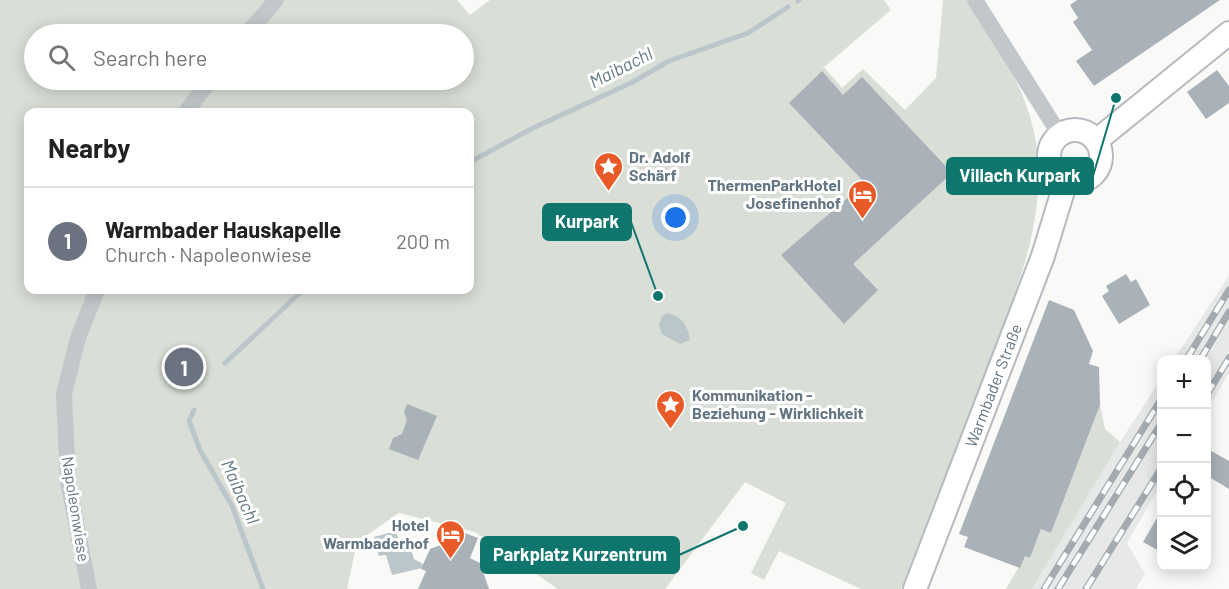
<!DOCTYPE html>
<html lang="en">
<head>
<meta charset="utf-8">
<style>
  body { margin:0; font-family:Barlow,sans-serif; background:#f6f6f6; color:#222 }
  .controls { position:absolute; right:18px; bottom:18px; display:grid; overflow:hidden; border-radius:12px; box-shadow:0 3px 15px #0003 }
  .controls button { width:54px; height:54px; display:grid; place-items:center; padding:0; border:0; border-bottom:2px solid #e0e0e0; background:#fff; color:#222; font:30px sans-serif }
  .you { position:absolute; left:676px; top:218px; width:21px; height:21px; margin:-15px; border:4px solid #fff; border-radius:50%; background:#1a73e8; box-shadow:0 0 0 9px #1a73e833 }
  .badge { display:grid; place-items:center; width:39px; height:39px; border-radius:50%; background:#1a73e8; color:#fff; font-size:20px; font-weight:700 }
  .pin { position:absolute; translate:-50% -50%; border:3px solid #fff; box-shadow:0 2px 6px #0006 }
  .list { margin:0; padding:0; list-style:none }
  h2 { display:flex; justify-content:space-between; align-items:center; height:78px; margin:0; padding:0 24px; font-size:26px }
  h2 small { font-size:20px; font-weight:400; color:#767676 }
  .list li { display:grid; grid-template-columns:39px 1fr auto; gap:18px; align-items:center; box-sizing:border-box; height:108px; padding:0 24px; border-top:2px solid #e0e0e0 }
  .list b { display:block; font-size:22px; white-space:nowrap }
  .list p { margin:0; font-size:20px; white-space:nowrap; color:#767676 }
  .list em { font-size:20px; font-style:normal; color:#767676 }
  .icon { flex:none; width:33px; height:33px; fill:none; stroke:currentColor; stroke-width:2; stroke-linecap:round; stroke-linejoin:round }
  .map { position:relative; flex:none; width:1229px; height:589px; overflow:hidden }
  .search { position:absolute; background:#fff; box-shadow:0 3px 15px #0003; left:24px; top:24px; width:450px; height:66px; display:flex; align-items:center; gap:15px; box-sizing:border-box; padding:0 21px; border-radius:33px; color:#767676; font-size:22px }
  .panel { position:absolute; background:#fff; box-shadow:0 3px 15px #0003; left:24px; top:108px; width:450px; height:186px; border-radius:12px }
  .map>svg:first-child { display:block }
  .built { fill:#e7e8e8 }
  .green { fill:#d9ded6; fill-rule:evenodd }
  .water { fill:#bbc6cb }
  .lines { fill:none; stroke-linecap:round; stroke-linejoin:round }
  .stream { stroke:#bbc6cb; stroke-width:5 }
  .building { fill:#a9b2b8 }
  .secondary-casing { stroke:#b4babf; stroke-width:26 }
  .street { stroke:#c2c7cb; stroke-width:16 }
  .secondary { stroke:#fff; stroke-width:22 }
  .rail-casing { stroke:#a3aab0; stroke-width:7 }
  .rail { stroke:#fff; stroke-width:4.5; stroke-dasharray:14; stroke-linecap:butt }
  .labels { text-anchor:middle; stroke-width:6; stroke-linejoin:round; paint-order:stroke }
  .poi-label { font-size:16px; font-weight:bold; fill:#637482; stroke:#fff; text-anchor:start }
  .street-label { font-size:16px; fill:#637482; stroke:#fff }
  .water-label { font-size:18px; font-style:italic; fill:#637a83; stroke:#fff }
  .leader { fill:none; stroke:#0f766e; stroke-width:2 }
  .callout-dot { fill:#0f766e; stroke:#fff; stroke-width:2 }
  .callout { fill:#0f766e; stroke:#0f766e; stroke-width:2 }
  .callout-label { font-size:18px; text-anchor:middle; font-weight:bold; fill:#fff }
</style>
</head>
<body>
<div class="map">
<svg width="1229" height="589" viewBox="0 0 1229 589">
  <rect width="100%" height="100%" fill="#f9f9f7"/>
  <path class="built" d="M1229 276V373L1207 410 1206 360 1174 359Z
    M1161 379V484L1127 543 1145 574 1136 589H1032L1120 442Z"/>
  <path class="green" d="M0 0H457L470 15 490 0H884L891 10 824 67 842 88 863 69 905 110 936 78 943 0H967C996 42 1025 86 1035 137 1050 218 1013 299 985 373 958 446 929 517 901 589H861L779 551 764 580 751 573 786 503 745 482 665 589H558L475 532 399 513 357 542 347 589H0ZM34 34H464V80H34ZM28 112H470V290H28Z
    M1100 405 1105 429 1120 442 1032 589H1006L1025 556 1030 558 1041 529 1051 533Z"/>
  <path class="water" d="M668 313C682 317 688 325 690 340L680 344 662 334 659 325 662 316Z
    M396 531 402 551 411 549 414 559 423 564 422 568 392 575 386 555 379 556 374 537Z"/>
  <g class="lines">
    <path class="stream" d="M798 1 799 0
      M470 162 533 128 631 83 669 61 748 33 788 7
      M225 363 303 290
      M194 410 189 421 200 450 232 506 263 589"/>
  </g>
  <path class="building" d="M1077 0H1220L1094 86 1076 61 1092 50 1073 22 1078 18 1070 5Z
    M1217 70 1229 86V103L1206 119 1187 92Z
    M822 71 843 95 862 77 952 173 853 264 878 290 844 324 781 255 865 183 789 103Z
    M1126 274 1131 282 1136 279 1150 305 1119 324 1102 296 1109 291 1106 286Z
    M1049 300 1074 310 1093 351 1089 364 1099 367 1100 405 1051 533 1041 529 1030 558 1025 556 1020 568 964 547 968 537 959 534Z
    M182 354 197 366 186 381 171 369Z
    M407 404 437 416 418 460 389 449 393 438 402 434 407 420 404 412Z
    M1206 448 1229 461V489L1206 475Z
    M1161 511V552L1143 542Z
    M457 530 478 538 470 558 480 563 489 589H418L426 571 421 569 430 549 451 541Z"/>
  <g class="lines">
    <defs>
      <g id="secondary">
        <circle cx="1075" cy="156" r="26"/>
        <path d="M1096 141 1229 33"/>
        <path id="s1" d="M915 589 1043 256 1066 181"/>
      </g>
    </defs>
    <use href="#secondary" class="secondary-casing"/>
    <path class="street" d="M975 0 1060 135
      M247 34 276 0
      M186 112 210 80
      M89 589 68 481 64 394 78 338 97 290"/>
    <use href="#secondary" class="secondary"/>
    <defs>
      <path id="rail" d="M1186 360 1229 290
        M1200 360 1229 312
        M1206 396 1229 358
        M1044 589 1162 398
        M1058 589 1162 422
        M1086 589 1162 467"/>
    </defs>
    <use href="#rail" class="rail-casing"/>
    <use href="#rail" class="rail"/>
  </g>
  <defs>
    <symbol id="sight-pin" viewBox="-11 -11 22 30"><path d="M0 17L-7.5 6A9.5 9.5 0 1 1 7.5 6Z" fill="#e85b28" stroke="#fff"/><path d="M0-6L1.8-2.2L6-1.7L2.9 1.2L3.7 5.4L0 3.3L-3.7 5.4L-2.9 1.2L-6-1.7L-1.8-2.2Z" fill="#fff"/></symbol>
    <symbol id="hotel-pin" viewBox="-11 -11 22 30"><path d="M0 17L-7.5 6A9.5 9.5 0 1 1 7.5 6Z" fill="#e85b28" stroke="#fff"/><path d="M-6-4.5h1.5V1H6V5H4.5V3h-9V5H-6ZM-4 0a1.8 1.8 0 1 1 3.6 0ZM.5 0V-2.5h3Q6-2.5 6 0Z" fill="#fff"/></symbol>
  </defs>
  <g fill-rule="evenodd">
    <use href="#sight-pin" x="592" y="150" width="33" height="45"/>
    <use href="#hotel-pin" x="846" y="178" width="33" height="45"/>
    <use href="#sight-pin" x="654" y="388" width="33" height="45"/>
    <use href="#hotel-pin" x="434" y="518" width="33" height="45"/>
  </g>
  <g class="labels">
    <g class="poi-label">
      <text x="629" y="163">Dr. Adolf<tspan x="629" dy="18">Schärf</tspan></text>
      <text x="841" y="191" text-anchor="end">ThermenParkHotel<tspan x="841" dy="18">Josefinenhof</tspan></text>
      <text x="692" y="401">Kommunikation -<tspan x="692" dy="18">Beziehung - Wirklichkeit</tspan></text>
      <text x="429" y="531" text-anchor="end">Hotel<tspan x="429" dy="18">Warmbaderhof</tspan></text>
    </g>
    <g class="street-label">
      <text dy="6" stroke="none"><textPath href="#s1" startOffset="218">Warmbader Straße</textPath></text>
      <text transform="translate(76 509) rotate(81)" y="6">Napoleonwiese</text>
    </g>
    <g class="water-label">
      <text transform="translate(621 68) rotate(-27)" y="6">Maibachl</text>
      <text transform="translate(240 492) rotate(66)" y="6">Maibachl</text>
    </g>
  </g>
  <path class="leader" d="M1116 98L1093 176M658 296L631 222M743 526L679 555"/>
  <g class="callout-dot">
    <circle cx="1116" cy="98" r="6"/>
    <circle cx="658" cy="296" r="6"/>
    <circle cx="743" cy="526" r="6"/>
  </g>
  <g class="callout">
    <rect x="947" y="158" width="146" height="36" rx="6"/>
    <rect x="543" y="204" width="88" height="36" rx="6"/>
    <rect x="481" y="537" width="198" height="36" rx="6"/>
  </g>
  <g class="callout-label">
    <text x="1020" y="182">Villach Kurpark</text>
    <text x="587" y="228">Kurpark</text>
    <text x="580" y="561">Parkplatz Kurzentrum</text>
  </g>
</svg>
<div class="controls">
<button>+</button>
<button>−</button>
<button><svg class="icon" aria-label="locate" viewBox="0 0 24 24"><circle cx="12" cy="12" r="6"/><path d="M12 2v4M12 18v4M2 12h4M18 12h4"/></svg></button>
<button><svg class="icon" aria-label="layers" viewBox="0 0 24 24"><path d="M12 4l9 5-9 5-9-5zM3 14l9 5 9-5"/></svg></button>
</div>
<div class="you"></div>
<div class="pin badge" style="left:184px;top:367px;background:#6b7280">1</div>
<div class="search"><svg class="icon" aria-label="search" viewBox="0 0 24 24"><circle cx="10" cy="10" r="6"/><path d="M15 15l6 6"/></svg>Search here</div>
<section class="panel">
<h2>Nearby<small></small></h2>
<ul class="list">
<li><span class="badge" style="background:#6b7280">1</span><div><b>Warmbader Hauskapelle</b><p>Church · Napoleonwiese</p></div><em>200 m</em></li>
</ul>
</section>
</div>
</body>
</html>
